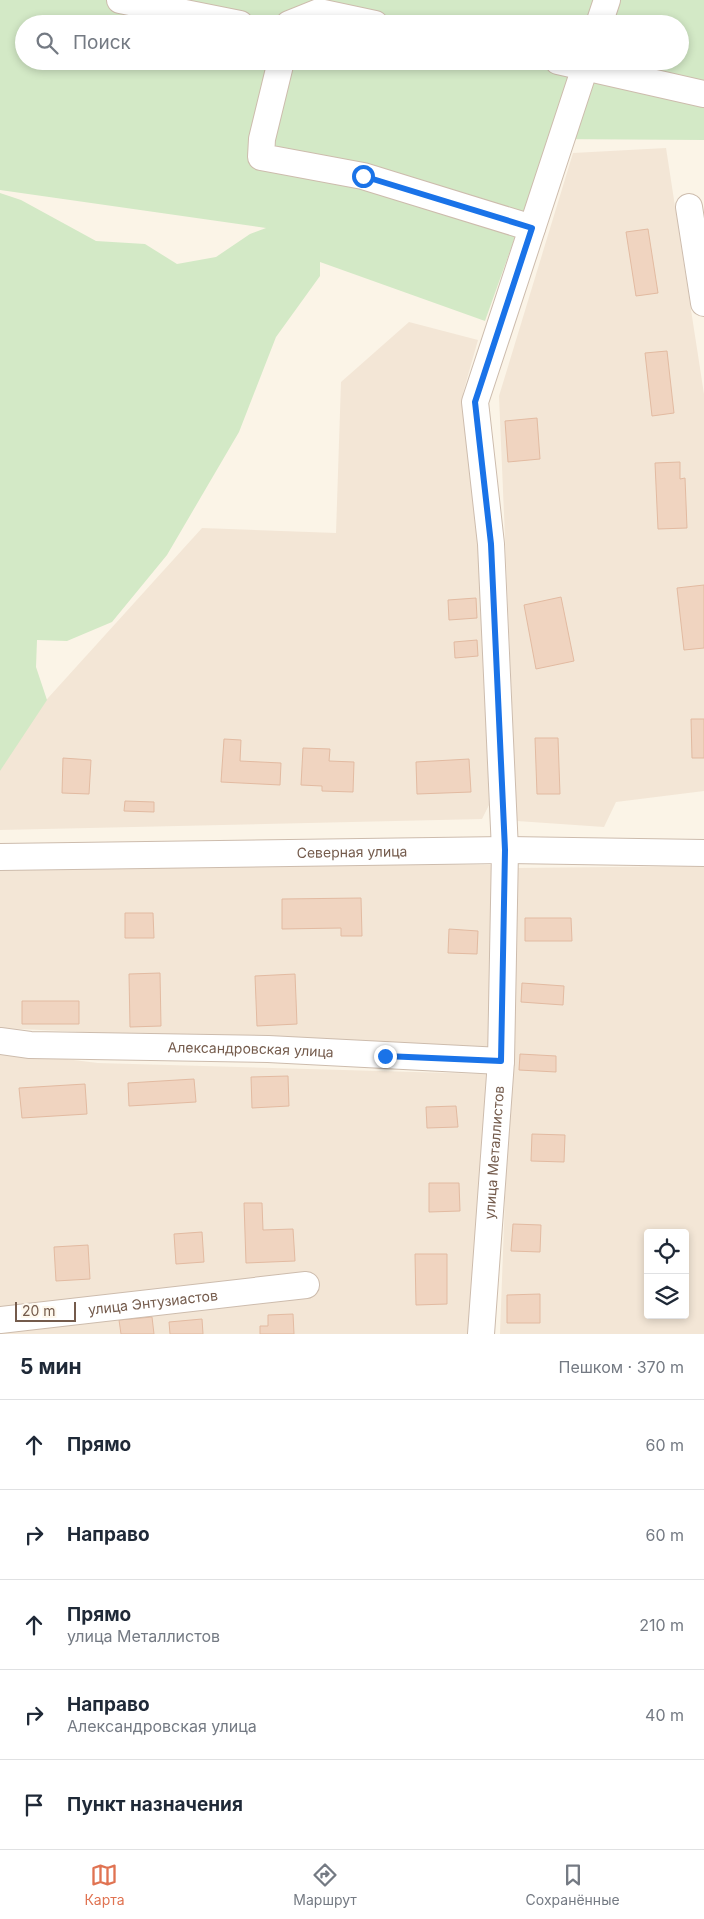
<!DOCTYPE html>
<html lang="ru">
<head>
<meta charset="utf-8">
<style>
  body { margin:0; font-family:Inter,sans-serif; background:#f2f2f3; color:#1f2937 }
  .controls { position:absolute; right:15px; bottom:15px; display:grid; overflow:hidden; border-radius:5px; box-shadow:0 2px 8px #0003 }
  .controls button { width:45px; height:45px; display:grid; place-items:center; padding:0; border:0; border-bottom:1px solid #e0e1e3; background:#fff; color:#1f2937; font:25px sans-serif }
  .scale { position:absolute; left:15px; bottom:12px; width:61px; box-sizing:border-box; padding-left:5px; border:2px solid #745b4c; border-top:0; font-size:14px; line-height:18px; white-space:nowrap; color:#745b4c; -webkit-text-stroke:4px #fef8ed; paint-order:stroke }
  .stop { position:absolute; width:15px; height:15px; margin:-11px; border:4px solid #1a73e8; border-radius:50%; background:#fff }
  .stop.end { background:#1a73e8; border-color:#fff; box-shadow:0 1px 5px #0008 }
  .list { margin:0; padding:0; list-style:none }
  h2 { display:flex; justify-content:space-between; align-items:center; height:65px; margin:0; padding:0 20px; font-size:21px }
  h2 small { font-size:16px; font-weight:400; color:#747a83 }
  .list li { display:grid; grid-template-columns:32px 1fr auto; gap:15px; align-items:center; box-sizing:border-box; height:90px; padding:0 20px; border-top:1px solid #e0e1e3 }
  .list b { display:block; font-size:19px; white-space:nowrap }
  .list p { margin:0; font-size:16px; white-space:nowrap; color:#747a83 }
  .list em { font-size:16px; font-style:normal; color:#747a83 }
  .icon { flex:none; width:28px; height:28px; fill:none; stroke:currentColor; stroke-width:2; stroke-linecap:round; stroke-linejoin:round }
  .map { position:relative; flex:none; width:704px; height:1334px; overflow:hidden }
  .search { position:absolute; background:#fff; box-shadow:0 2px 8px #0003; left:15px; right:15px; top:15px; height:55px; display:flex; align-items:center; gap:12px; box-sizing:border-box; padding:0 18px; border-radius:28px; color:#747a83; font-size:19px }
  .sheet { height:515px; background:#fff }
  nav { display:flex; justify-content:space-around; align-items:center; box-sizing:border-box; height:70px; border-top:1px solid #e0e1e3; background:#fff; font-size:14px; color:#747a83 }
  nav a { display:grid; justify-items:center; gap:2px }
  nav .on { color:#e07352 }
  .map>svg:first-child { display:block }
  .residential { fill:#f3e6d6; fill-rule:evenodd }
  .green { fill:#d3e9c6; fill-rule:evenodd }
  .building { fill:#f0d4c0; stroke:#e2baa1 }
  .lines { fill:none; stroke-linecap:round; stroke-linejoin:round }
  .minor-casing { stroke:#cdbcad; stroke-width:28 }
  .minor { stroke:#fff; stroke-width:26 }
  .route { stroke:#1a73e8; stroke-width:6 }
  .labels { text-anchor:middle; stroke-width:5; stroke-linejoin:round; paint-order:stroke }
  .street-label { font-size:14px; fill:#745b4c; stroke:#fef8ed }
</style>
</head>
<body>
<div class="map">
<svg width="704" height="1334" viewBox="0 0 704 1334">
  <rect width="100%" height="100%" fill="#fbf4e7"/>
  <path class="residential" d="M666 148 704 394V791L616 802 604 827 517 821 499 396 573 153Z
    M409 322 478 340 463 393 481 550 489 805 482 819 0 830V751L202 528 336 533 341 382Z
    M376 864 492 865 490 1052 0 1028V869Z
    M704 866V1334H500L517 868ZM648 1233H685V1315H648Z
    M0 1051 98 1063 486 1074 476 1334H0Z"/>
  <path class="green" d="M0 0H704V140L550 139 485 321 320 262V276L276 337 239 432 167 555 112 622 67 641 37 640 36 667 47 700 0 771V193L21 200 96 241 145 244 177 264 216 257 250 234 266 228 0 190ZM24 24H680V61H24Z"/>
  <path class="building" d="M648 229 658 293 636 296 626 232Z
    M667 351 674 413 652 416 645 353Z
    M537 418 540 459 508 462 505 421Z
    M680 462V479L685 478 687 528 658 529 655 463Z
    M704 585V648L684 650 677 588Z
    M561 597 574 661 536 669 524 605Z
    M476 598 477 618 449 620 448 600Z
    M477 640 478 656 455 658 454 642Z
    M691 719H704V758H692Z
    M535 738H558L560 794H537Z
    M224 739 241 740 240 761 281 763 280 785 221 782Z
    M303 748 330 749 329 761 354 762 353 792 322 791V786L301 785Z
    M63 758 91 760 89 794 62 793Z
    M469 759 471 792 417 794 416 762Z
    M125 801 154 802V812L124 811Z
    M361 898 362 936H341V928L282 929V899Z
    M125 913H153L154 938H125Z
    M525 918H571L572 941H525Z
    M449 929 478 931 477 954 448 953Z
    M160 973 161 1026 130 1027 129 974Z
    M295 974 297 1024 257 1026 255 976Z
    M522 983 564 986 563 1005 521 1002Z
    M22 1001H79V1024H22Z
    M520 1054 556 1056V1072L519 1070Z
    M288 1076 289 1106 252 1108 251 1077Z
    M194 1079 196 1102 129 1106 128 1083Z
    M85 1084 87 1114 22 1118 19 1088Z
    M456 1106 458 1127 427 1128 426 1107Z
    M532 1134 565 1135 564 1162 531 1161Z
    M429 1183H459L460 1211 429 1212Z
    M244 1203H262L263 1230 293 1229 295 1261 246 1263Z
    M513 1224 541 1225 540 1252 511 1251Z
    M202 1232 204 1262 176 1264 174 1234Z
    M88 1245 90 1279 56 1281 54 1247Z
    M415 1254H447V1304L416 1305Z
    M540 1294V1323H507V1295Z
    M293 1314 294 1334H260V1326H268V1315Z
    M152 1317 154 1334H121L119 1320Z
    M202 1319 203 1334H170L169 1322Z"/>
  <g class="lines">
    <defs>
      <g id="minor">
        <path d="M120 0 240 24"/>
        <path d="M289 24 319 12 375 24"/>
        <path d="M599 24 607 0"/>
        <path d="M281 61 262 139 261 157 363 176 532 228"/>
        <path d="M558 61 704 94"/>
        <path d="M689 207 704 303"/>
        <path id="s1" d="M0 857 505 850 704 853"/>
        <path id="s2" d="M0 1041 30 1045 268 1049 501 1061"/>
        <path id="s3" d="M0 1320 306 1285"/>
        <path id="s4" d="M481 1334 501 1061 505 850 491 544 475 402 587 61"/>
      </g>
    </defs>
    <use href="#minor" class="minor-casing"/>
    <use href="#minor" class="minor"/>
  </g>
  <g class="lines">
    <path class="route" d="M363 176 532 228 475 402 491 544 505 850 501 1061 385 1056"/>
  </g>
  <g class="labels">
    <g class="street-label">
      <text dy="5" stroke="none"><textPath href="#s1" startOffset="352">Северная улица</textPath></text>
      <text dy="5" stroke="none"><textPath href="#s2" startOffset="251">Александровская улица</textPath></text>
      <text dy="5" stroke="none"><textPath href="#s4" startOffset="182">улица Металлистов</textPath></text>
      <text dy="5" stroke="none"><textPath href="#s3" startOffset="154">улица Энтузиастов</textPath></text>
    </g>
  </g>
</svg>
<div class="controls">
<button><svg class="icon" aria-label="locate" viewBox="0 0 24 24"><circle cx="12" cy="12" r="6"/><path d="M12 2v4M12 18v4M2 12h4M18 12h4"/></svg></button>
<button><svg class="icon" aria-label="layers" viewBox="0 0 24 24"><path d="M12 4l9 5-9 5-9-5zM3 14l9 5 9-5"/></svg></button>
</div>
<div class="scale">20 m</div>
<div class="stop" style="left:363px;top:176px"></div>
<div class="stop end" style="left:385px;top:1056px"></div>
<div class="search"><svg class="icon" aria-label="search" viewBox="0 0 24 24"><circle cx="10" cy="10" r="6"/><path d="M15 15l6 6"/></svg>Поиск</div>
</div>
<section class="sheet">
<h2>5 мин<small>Пешком · 370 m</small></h2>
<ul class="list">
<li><svg class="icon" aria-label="ahead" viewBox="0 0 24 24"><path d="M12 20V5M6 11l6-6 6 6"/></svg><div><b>Прямо</b></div><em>60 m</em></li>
<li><svg class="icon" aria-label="right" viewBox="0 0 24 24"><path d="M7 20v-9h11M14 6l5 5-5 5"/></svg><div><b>Направо</b></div><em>60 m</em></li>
<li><svg class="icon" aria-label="ahead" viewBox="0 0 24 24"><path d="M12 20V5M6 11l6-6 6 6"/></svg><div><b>Прямо</b><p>улица Металлистов</p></div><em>210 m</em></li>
<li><svg class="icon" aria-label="right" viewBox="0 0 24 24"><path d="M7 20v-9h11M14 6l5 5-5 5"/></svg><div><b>Направо</b><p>Александровская улица</p></div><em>40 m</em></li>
<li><svg class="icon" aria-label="arrive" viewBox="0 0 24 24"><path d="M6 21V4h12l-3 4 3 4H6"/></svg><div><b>Пункт назначения</b></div></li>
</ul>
</section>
<nav>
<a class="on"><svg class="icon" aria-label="map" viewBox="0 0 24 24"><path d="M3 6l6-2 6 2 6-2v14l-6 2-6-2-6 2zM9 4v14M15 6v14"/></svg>Карта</a>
<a><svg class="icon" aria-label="directions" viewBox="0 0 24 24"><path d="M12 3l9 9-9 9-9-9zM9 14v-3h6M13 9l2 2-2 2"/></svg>Маршрут</a>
<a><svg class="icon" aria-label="saved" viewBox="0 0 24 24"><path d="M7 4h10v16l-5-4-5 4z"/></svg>Сохранённые</a>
</nav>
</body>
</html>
